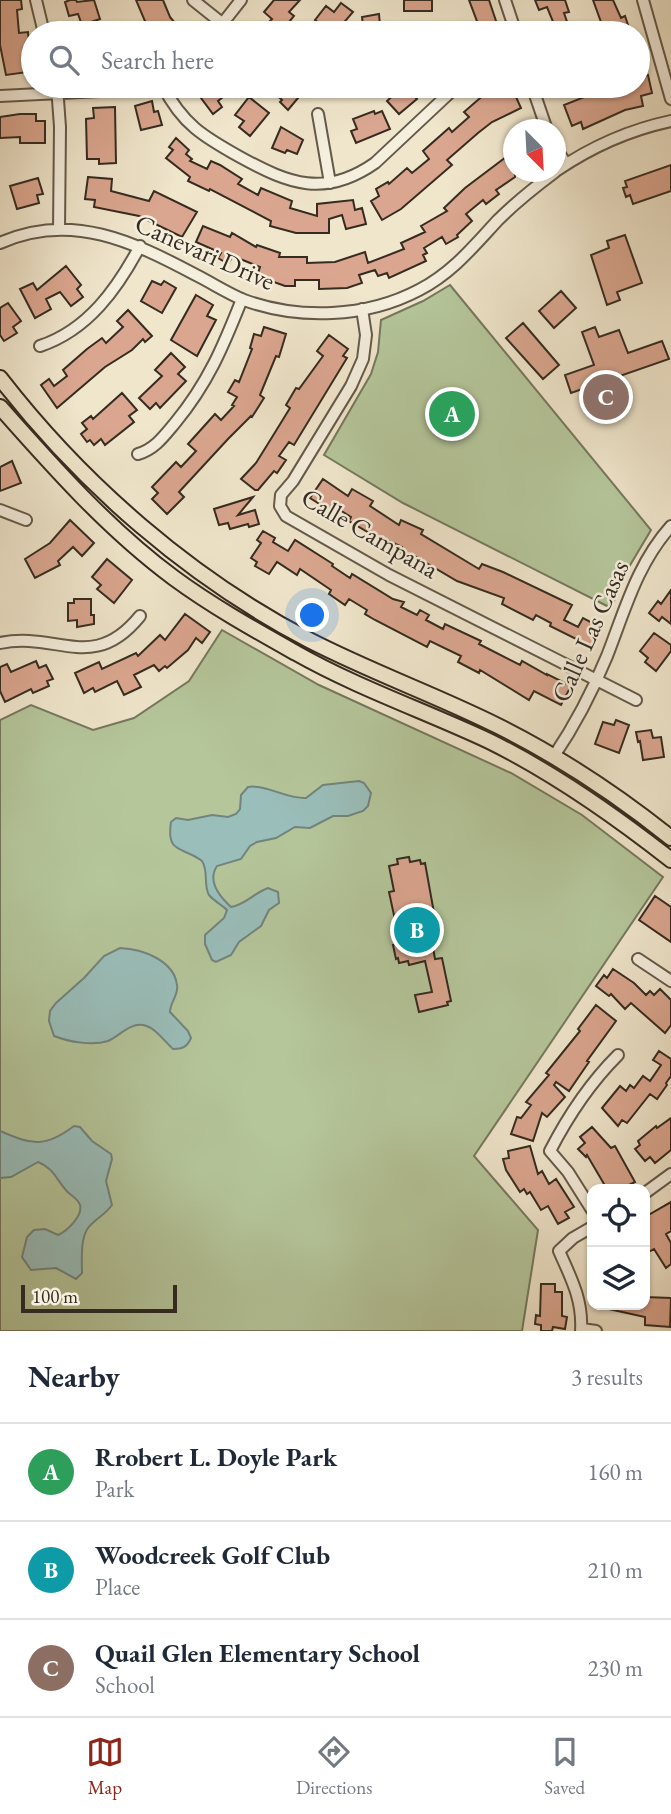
<!DOCTYPE html>
<html lang="en">
<head>
<meta charset="utf-8">
<style>
  body { margin:0; font-family:"EB Garamond",serif; background:#f2f2f3; color:#1f2937 }
  .controls { position:absolute; right:21px; bottom:21px; display:grid; overflow:hidden; border-radius:14px; box-shadow:0 2px 5px #0004 }
  .controls button { width:63px; height:63px; display:grid; place-items:center; padding:0; border:0; border-bottom:2px solid #e0e1e3; background:#fff; color:#1f2937; font:35px sans-serif }
  .compass { position:absolute; left:503px; top:119px; width:63px; height:63px; border-radius:50%; background:#fff; box-shadow:0 2px 5px #0004; rotate:156deg }
  .scale { position:absolute; left:21px; bottom:18px; width:156px; box-sizing:border-box; padding-left:7px; border:4px solid #352b20; border-top:0; font-size:19px; line-height:24px; white-space:nowrap; color:#352b20; -webkit-text-stroke:5px #f5efde; paint-order:stroke }
  .you { position:absolute; left:313px; top:616px; width:24px; height:24px; margin:-18px; border:5px solid #fff; border-radius:50%; background:#1a73e8; box-shadow:0 0 0 10px #1a73e833 }
  .badge { display:grid; place-items:center; width:46px; height:46px; border-radius:50%; background:#8f2418; color:#fff; font-size:23px; font-weight:700 }
  .pin { position:absolute; translate:-50% -50%; border:4px solid #fff; box-shadow:0 2px 7px #0006 }
  .list { margin:0; padding:0; list-style:none }
  h2 { display:flex; justify-content:space-between; align-items:center; height:91px; margin:0; padding:0 28px; font-size:30px }
  h2 small { font-size:23px; font-weight:400; color:#747a83 }
  .list li { display:grid; grid-template-columns:46px 1fr auto; gap:21px; align-items:center; box-sizing:border-box; height:98px; padding:0 28px; border-top:2px solid #e0e1e3 }
  .list b { display:block; font-size:26px; white-space:nowrap }
  .list p { margin:0; font-size:23px; white-space:nowrap; color:#747a83 }
  .list em { font-size:23px; font-style:normal; color:#747a83 }
  .icon { flex:none; width:38px; height:38px; fill:none; stroke:currentColor; stroke-width:2; stroke-linecap:round; stroke-linejoin:round }
  .map { position:relative; flex:none; width:671px; height:1331px; overflow:hidden }
  .search { position:absolute; background:#fff; box-shadow:0 2px 5px #0004; left:21px; right:21px; top:21px; height:77px; display:flex; align-items:center; gap:18px; box-sizing:border-box; padding:0 24px; border-radius:38px; color:#747a83; font-size:26px }
  .sheet { height:385px; background:#fff }
  nav { display:flex; justify-content:space-around; align-items:center; box-sizing:border-box; height:98px; border-top:2px solid #e0e1e3; background:#fff; font-size:19px; color:#747a83 }
  nav a { display:grid; justify-items:center; gap:4px }
  nav .on { color:#8f2418 }
  .map>svg:first-child { display:block }
  .green { fill:#b5c69b; stroke:#75785e; stroke-width:2 }
  .water { fill:#9abfbb; stroke:#72847d; stroke-width:2 }
  .building { fill:#daa68f; stroke:#352b20; stroke-width:2 }
  .lines { fill:none; stroke-linecap:round; stroke-linejoin:round }
  .minor-casing { stroke:#645a4b; stroke-width:14 }
  .major-casing { stroke:#352b20; stroke-width:18 }
  .minor { stroke:#f5efde; stroke-width:10 }
  .major { stroke:#f0e6cc; stroke-width:14 }
  .labels { text-anchor:middle; stroke-width:5; stroke-linejoin:round; paint-order:stroke }
  .street-label { font-size:26px; fill:#352b20; stroke:#f5efde }
</style>
</head>
<body>
<div class="map">
<svg width="671" height="1331" viewBox="0 0 671 1331">
  <rect width="100%" height="100%" fill="#f0e6cc"/>
  <filter id="stains"><feTurbulence type="fractalNoise" baseFrequency=".00286" numOctaves="4"/><feColorMatrix values="0 0 0 0 .2 0 0 0 0 .09 0 0 0 0 .02 0 0 0 .5 -.17"/></filter>
  <radialGradient id="worn" r=".72"><stop offset=".6" stop-color="#630" stop-opacity="0"/><stop offset="1" stop-color="#630" stop-opacity=".3"/></radialGradient>
  <path class="green" d="M450 285 651 530 626 572 611 608 403 503 324 455 371 374 378 352 381 320 423 301Z
    M222 630 319 685 511 773 582 815 663 877 474 1156 538 1230 522 1331H0V720L31 705 93 730 134 718 189 681Z"/>
  <path class="water" d="M359 781 364 783 371 793 368 806 363 811 348 816H333L310 828 295 827 276 838 257 842 250 846 241 859 217 866C207 881 220 897 231 907 245 905 254 893 268 888L278 892 279 903 269 910 261 926 239 942 231 955 216 962 212 960 205 944V935L224 918 227 910C222 905 214 901 209 895 203 885 209 872 202 861 183 846 166 855 171 822L176 818 188 820 212 815 228 817 236 814 240 809 241 795 248 787C266 784 286 799 306 798L323 785Z
    M120 948C142 949 174 960 177 985 179 995 170 1002 170 1012L188 1031 191 1038C187 1047 183 1049 173 1049 164 1041 155 1027 143 1025 130 1023 119 1036 108 1041 93 1046 69 1042 54 1036L49 1021 50 1011 56 1003 84 978 104 956Z
    M74 1126 80 1127 92 1141 111 1154 112 1159 106 1181 112 1205C105 1215 95 1219 88 1228 80 1239 82 1261 82 1273L76 1279 56 1268 31 1270 22 1257 27 1237 34 1230 45 1229 58 1235C67 1231 83 1216 80 1205 78 1198 69 1195 65 1189 55 1177 53 1168 38 1162L11 1177 0 1178V1131C32 1145 45 1148 74 1126Z"/>
  <path class="building" d="M0 0H21L22 9 17 10 19 33 28 32 29 46H31L33 58V62L27 63 28 72 6 75 0 45Z
    M70 0H76L77 2 94 0 100 19 82 25 78 14 69 16 65 2Z
    M136 0H163L170 17 179 28 172 33H150Z
    M274 0H300L289 12 294 16 280 33H258L272 19 264 12Z
    M404 0H432V11H404Z
    M469 0H489L500 33H454L478 24Z
    M535 0H565L569 12 564 13 571 33H553L550 25 554 24 547 7 539 10Z
    M593 0H613L621 18 625 16 630 31 623 33H605Z
    M341 3 353 12 335 33H333L315 20 326 6 334 12Z
    M379 14 380 25 384 24 386 33H364L362 17Z
    M648 75 652 93 641 96 643 106 625 110 583 129 581 122 572 126 564 105 602 90 600 86H638V77Z
    M201 86H223L228 93 218 101 222 107 213 114 195 90Z
    M267 86H298L292 92 298 98 288 110 280 102 282 100Z
    M391 86H428L414 96 417 99 399 114 387 101 397 92Z
    M500 86 503 92 512 88 521 108 492 122 478 133 447 160 452 165 401 209 382 220 371 201 379 196 376 189 388 182 389 184 407 168 412 173 429 159 423 151 449 128 452 132 469 117 464 112 487 92Z
    M249 97 269 113 250 136 239 127 244 121 235 115Z
    M152 101 154 112 158 111 162 125 141 130 135 106Z
    M115 107 116 163 99 164V159H87L86 119 94 118 93 108Z
    M374 111 375 114 382 111 390 129 356 143 351 131 357 129 353 119Z
    M20 114H36V121H45V143H20V137L0 138V117Z
    M281 127 303 140 297 154 287 150 285 153 272 148Z
    M176 138 189 150 186 154 192 159 190 161 207 169 211 161 220 165 242 179 238 184 258 195 261 188 292 201 290 208 317 216V204L353 200 355 210 362 208 366 224 346 229 342 215 329 219V233H296L270 226 271 221 210 189 209 191 188 181 190 177 166 158 173 150 169 147Z
    M514 151 515 177 496 190 499 194 486 204 483 200 466 214 472 221 457 235 458 237 446 244 442 237 424 248 427 253 423 255 426 261 389 278 387 273 378 276 375 270 359 275 362 283 347 288 319 289V280H295V286H285L257 276 260 267 233 256 228 264 218 258 221 253 196 242 203 226 230 237 232 233 256 247 257 245 280 253 279 257H307V263L335 262 365 252 368 263 404 249 401 243 425 232 421 226 447 211 444 208 465 188Z
    M671 165V191L633 204 630 195 626 197 623 188 627 187 625 181Z
    M88 177 112 179 111 191 149 201 154 191 197 212 182 237 139 216 94 207 95 200 85 199Z
    M38 178 43 194 37 195 39 203 17 209 10 186Z
    M625 235 642 283 617 292 620 300 607 305 591 255 609 248 607 241Z
    M66 266 81 285 77 289 83 297 71 306 60 292 46 299 51 309 35 318 20 289 33 283 37 290Z
    M152 281 161 285 164 281 176 288 162 313 141 301Z
    M561 291 576 308 554 328 539 311Z
    M196 295 213 305 207 316 216 320 197 356 171 340Z
    M8 303 21 321 13 327 17 333 4 341 0 335V308Z
    M128 310 152 336 145 342 143 339 132 350 105 367 57 408 41 385 49 379 54 386 67 376 63 370 87 349 102 338 106 343 123 327 117 321Z
    M523 323 559 365 543 379 506 338Z
    M264 327 286 334 279 357 276 356 260 395 264 398 252 417 251 416 228 439 179 492 184 497 167 514 152 499 158 493 152 487 176 462 181 467 196 451 188 444 215 414 221 420 234 406 232 405 237 397 228 392 235 380 239 382 252 349 250 348 254 334 261 336Z
    M595 327 599 337 619 330 628 353 662 341 669 359 571 393 565 375 594 365 582 332Z
    M329 335 348 349 343 356 347 358 294 445 289 442 279 456 286 460 277 473 274 471 258 490H255L241 479 256 463 274 434 290 408 286 405 296 388 299 389 323 356 317 351Z
    M171 353 185 367 178 374 186 381 160 408 156 403 150 409 139 398 162 376 155 370Z
    M122 393 137 410 129 416 134 422 105 445 101 439 94 445 90 440 87 442 81 434 87 429 82 423 91 416 93 419Z
    M12 461 21 483 0 491V467Z
    M323 479 348 496 352 489 373 501 370 506 399 525 401 520 423 530 421 534 479 569 482 564 503 572 572 605 564 620 578 627 583 618 602 628 592 647 550 626 551 623 536 615 533 620 502 604 504 598 457 581 411 554 410 557 400 552 402 547 385 539 383 541 349 521 351 517 332 505 329 510 310 498Z
    M253 497 238 515 255 510 259 524 249 527 248 524 230 529 228 523 219 525 214 509Z
    M70 520 94 543 82 556 73 547 58 561 60 565 35 578 25 559 50 543Z
    M263 531 275 538 273 542 288 551 295 540 333 564 332 566 350 578 352 574 393 599 404 602 401 607 417 615 420 610 429 615 426 620 443 629 445 624 481 641 479 644 520 665 522 661 547 675V674L571 686 561 705 534 691 529 700 480 670 479 673 458 662 461 656 430 641 427 647 375 620 365 614 367 610 349 599 345 605 329 594 331 590 300 569 297 575 277 562 269 574 255 566 257 562 251 558 261 543 257 540Z
    M107 559 132 580 114 603 97 589 101 585 92 577Z
    M671 590V624L662 617 659 621 649 613 658 601 661 604Z
    M74 599H91V615H94V624L77 627V620L68 621V603H74Z
    M185 614 210 632 202 643 196 638 188 650 167 668 165 666 159 671 154 665 134 675 141 687 124 695 117 681 95 692 93 688 84 693 75 673 99 662 102 669 136 653 138 656 160 635 165 640Z
    M654 633 671 645V651L656 671 645 662 648 658 640 651Z
    M36 661 39 668 46 665 53 679 47 681 49 686 33 693 31 689 5 702 0 691V667L7 664 11 672Z
    M616 720 629 725 619 753 595 744 603 722 614 725Z
    M651 730 653 738 661 737 664 757 643 760 640 741 638 742 636 732Z
    M409 857 410 862 420 860 421 864 425 863 438 935 431 936 435 959 442 958 451 1001 447 1002 448 1005 419 1012 415 995 432 992 425 961 409 965 408 961 399 963 398 958 396 959 393 945 400 943 389 892 394 891 389 866 398 864 397 859Z
    M655 896 671 907V942L639 920Z
    M613 969 634 983 646 995 650 991 654 995 660 989 671 1000V1025L665 1033 631 1003 625 1009 611 994 609 996 596 986 604 975 607 978Z
    M596 1005 616 1021 587 1061 589 1062 580 1075 569 1091 556 1082 554 1085 565 1097 547 1117 542 1113 533 1141 511 1134 517 1117 521 1118 531 1105 526 1102 549 1075 546 1073 580 1031 578 1029Z
    M659 1051 671 1059V1076L666 1083 667 1085 657 1099 650 1094 627 1123 622 1120 618 1126 602 1108 620 1086 626 1091 630 1085 634 1088 643 1076 650 1081 661 1065 653 1060Z
    M671 1118V1150L655 1163 650 1157 645 1161 635 1149 640 1145 638 1141 656 1126 657 1128Z
    M592 1127 611 1148 615 1146 635 1182 621 1189H607L587 1155 586 1157 578 1149 585 1143 580 1137Z
    M530 1146 538 1174 542 1171 549 1184 556 1179 574 1207 565 1212 569 1218 558 1224 548 1206 541 1210 530 1192 527 1194 524 1189 520 1192 506 1170 503 1159 509 1158 508 1151Z
    M671 1202V1231L666 1234 671 1243V1264L666 1268 654 1249 645 1254V1217Z
    M541 1284H555V1292H562V1316L567 1317 565 1329 553 1327 552 1331H541V1325L535 1324 536 1315 540 1316Z
    M645 1297 671 1298 670 1327 645 1325V1317L604 1308 605 1305H645Z"/>
  <g class="lines">
    <defs>
      <path id="minor" d="M36 0 44 33
        M193 0 223 24
        M505 0 516 33
        M643 0 671 99
        M215 33 241 0
        M57 86 60 127 59 230
        M163 86C182 124 204 137 240 157 289 184 325 198 375 163L457 86
        M532 86 547 130
        M0 96 100 91 131 86
        M318 114 330 183
        M556 148 566 164
        M556 171C591 147 629 130 671 121
        M0 243C71 211 134 242 196 275 212 283 227 293 244 300 299 320 366 318 419 290 452 273 473 247 498 220 516 202 535 187 555 172
        M362 309 366 335 363 359 351 386 293 481 281 495 280 506 286 516 389 575 636 700
        M40 346C88 330 117 289 140 246
        M138 454C155 449 164 436 175 423 208 383 223 347 242 299
        M0 510 26 520
        M0 643C57 631 93 674 140 616
        M554 756C575 725 593 690 607 656 625 610 637 564 671 526
        M638 959 671 981
        M645 1193 671 1174
        M592 1210 568 1172 550 1151C568 1116 591 1082 618 1055
        M582 1329 596 1331
        M581 1331C583 1300 571 1278 559 1251L573 1238 592 1227"/>
      <path id="major" d="M0 378C82 484 190 578 309 640 371 672 436 695 498 726 560 757 616 794 671 838
        M0 407C53 467 109 530 174 578 212 606 255 630 296 653 358 688 425 711 489 741 554 773 615 816 671 860"/>
    </defs>
    <use href="#minor" class="minor-casing"/>
    <use href="#major" class="major-casing"/>
    <use href="#minor" class="minor"/>
    <use href="#major" class="major"/>
  </g>
  <g class="labels">
    <g class="street-label">
      <text transform="translate(205 252) rotate(24)" y="9">Canevari Drive</text>
      <text transform="translate(370 533) rotate(30)" y="9">Calle Campana</text>
      <text transform="translate(590 631) rotate(-66)" y="9">Calle Las Casas</text>
    </g>
  </g>
  <rect width="100%" height="100%" filter="url(#stains)"/>
  <rect width="100%" height="100%" fill="url(#worn)"/>
</svg>
<div class="controls">
<button><svg class="icon" aria-label="locate" viewBox="0 0 24 24"><circle cx="12" cy="12" r="6"/><path d="M12 2v4M12 18v4M2 12h4M18 12h4"/></svg></button>
<button><svg class="icon" aria-label="layers" viewBox="0 0 24 24"><path d="M12 4l9 5-9 5-9-5zM3 14l9 5 9-5"/></svg></button>
</div>
<svg class="compass" viewBox="-18 -18 36 36"><path d="M0-13l5 13h-10z" fill="#e53935"/><path d="M0 13l5-13h-10z" fill="#747a83"/></svg>
<div class="scale">100 m</div>
<div class="you"></div>
<div class="pin badge" style="left:452px;top:414px;background:#2e9e5b">A</div>
<div class="pin badge" style="left:417px;top:930px;background:#0f9aa8">B</div>
<div class="pin badge" style="left:606px;top:397px;background:#8d6e63">C</div>
<div class="search"><svg class="icon" aria-label="search" viewBox="0 0 24 24"><circle cx="10" cy="10" r="6"/><path d="M15 15l6 6"/></svg>Search here</div>
</div>
<section class="sheet">
<h2>Nearby<small>3 results</small></h2>
<ul class="list">
<li><span class="badge" style="background:#2e9e5b">A</span><div><b>Rrobert L. Doyle Park</b><p>Park</p></div><em>160 m</em></li>
<li><span class="badge" style="background:#0f9aa8">B</span><div><b>Woodcreek Golf Club</b><p>Place</p></div><em>210 m</em></li>
<li><span class="badge" style="background:#8d6e63">C</span><div><b>Quail Glen Elementary School</b><p>School</p></div><em>230 m</em></li>
</ul>
</section>
<nav>
<a class="on"><svg class="icon" aria-label="map" viewBox="0 0 24 24"><path d="M3 6l6-2 6 2 6-2v14l-6 2-6-2-6 2zM9 4v14M15 6v14"/></svg>Map</a>
<a><svg class="icon" aria-label="directions" viewBox="0 0 24 24"><path d="M12 3l9 9-9 9-9-9zM9 14v-3h6M13 9l2 2-2 2"/></svg>Directions</a>
<a><svg class="icon" aria-label="saved" viewBox="0 0 24 24"><path d="M7 4h10v16l-5-4-5 4z"/></svg>Saved</a>
</nav>
</body>
</html>
